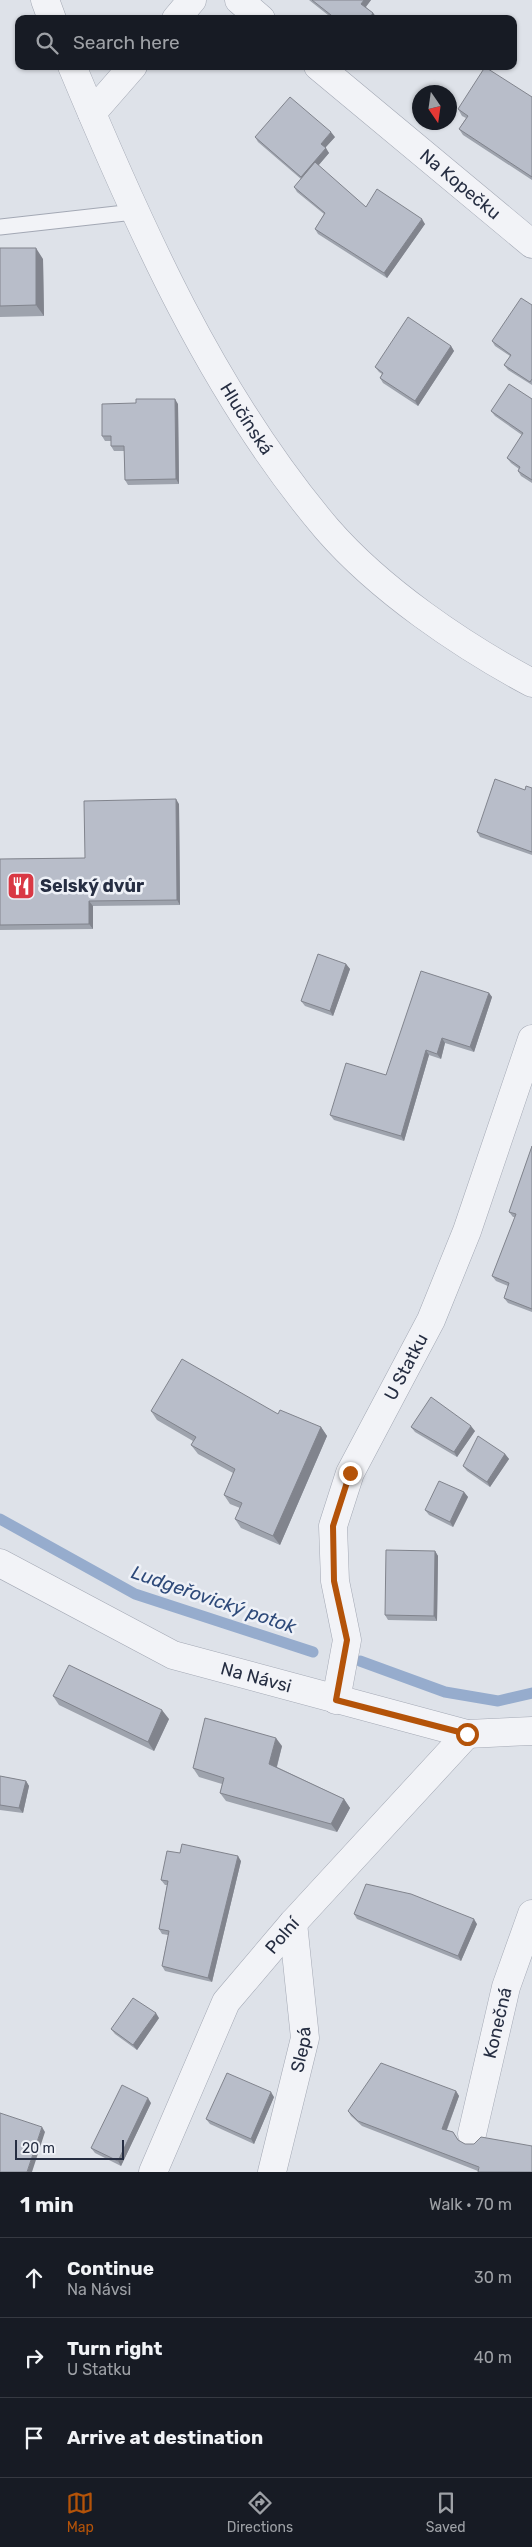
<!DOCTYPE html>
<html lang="en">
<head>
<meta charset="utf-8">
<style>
  body { margin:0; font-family:Rubik,sans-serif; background:#242831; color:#f1f3f6 }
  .compass { position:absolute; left:412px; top:85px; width:45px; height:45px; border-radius:50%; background:#171b24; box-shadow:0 1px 4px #0004; rotate:167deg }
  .scale { position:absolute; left:15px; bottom:12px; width:109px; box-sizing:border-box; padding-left:5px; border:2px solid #262e42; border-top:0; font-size:14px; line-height:18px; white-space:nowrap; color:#262e42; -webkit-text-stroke:4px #eef1f7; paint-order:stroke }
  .stop { position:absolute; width:15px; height:15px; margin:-11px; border:4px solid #b45309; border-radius:50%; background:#fff }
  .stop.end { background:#b45309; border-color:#fff; box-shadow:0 1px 5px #0008 }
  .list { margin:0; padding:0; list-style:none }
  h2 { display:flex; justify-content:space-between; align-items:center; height:65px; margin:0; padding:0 20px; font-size:21px }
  h2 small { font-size:16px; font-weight:400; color:#9ea1a6 }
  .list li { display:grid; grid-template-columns:32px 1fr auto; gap:15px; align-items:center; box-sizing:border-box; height:80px; padding:0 20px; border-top:1px solid #363941 }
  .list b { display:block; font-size:19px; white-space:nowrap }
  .list p { margin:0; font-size:16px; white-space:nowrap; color:#9ea1a6 }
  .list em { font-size:16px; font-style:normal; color:#9ea1a6 }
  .icon { flex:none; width:28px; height:28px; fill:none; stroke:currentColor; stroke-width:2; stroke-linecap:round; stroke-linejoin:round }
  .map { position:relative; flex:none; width:532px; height:2172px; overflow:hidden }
  .search { position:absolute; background:#171b24; box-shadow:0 1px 4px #0004; left:15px; right:15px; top:15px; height:55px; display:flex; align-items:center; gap:12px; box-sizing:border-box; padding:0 18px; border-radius:10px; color:#9ea1a6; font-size:19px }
  .sheet { height:305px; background:#171b24 }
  nav { display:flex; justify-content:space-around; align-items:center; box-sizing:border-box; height:70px; border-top:1px solid #363941; background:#171b24; font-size:14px; color:#9ea1a6 }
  nav a { display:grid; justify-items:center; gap:2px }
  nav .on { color:#b45309 }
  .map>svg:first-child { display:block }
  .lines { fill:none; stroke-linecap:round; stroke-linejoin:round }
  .stream { stroke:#96accd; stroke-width:11 }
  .service-casing { stroke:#a3a8b4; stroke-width:17 }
  .minor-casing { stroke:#a3a8b4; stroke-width:29 }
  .tertiary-casing { stroke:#a3a8b4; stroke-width:29 }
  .service { stroke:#f2f3f7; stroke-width:15 }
  .minor { stroke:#f2f3f7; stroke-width:28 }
  .tertiary { stroke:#f2f3f7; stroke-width:28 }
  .wall { fill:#9ea3ad }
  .shaded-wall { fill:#81848d }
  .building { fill:#b8bdc9; stroke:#81848d }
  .route { stroke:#b45309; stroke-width:6 }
  .labels { text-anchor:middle; stroke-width:5; stroke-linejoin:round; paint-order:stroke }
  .street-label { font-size:18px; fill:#262e42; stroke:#eef1f7 }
  .poi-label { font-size:18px; font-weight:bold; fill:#262e42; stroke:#eef1f7; text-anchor:start }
  .water-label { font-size:19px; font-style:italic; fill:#2d4979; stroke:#eef1f7 }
</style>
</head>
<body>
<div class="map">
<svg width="532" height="2172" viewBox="0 0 532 2172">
  <rect width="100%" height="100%" fill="#dee2e9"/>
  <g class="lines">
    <path class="stream" d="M0 1519 135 1594 313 1652
      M360 1661 445 1692 498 1701 532 1693"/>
    <defs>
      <path id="service" d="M0 227 134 212"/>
      <g id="minor">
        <path d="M239 0 261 19"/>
        <path d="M176 19 192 0"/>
        <path id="s1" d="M318 66 532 244"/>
        <path d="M92 113 133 66"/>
        <path id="s2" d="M0 1563 173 1655 467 1734 532 1731"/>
        <path id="s3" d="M336 1700 347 1640 335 1581 333 1526 350 1473 431 1320 467 1231 532 1039"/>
        <path id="s4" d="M472 2134 506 1987 532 1914"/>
        <path id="s5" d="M153 2172 226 2002 293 1923 467 1734"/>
        <path id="s6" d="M272 2172 305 2038 293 1923"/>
      </g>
      <g id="tertiary">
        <path d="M45 0 52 19"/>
        <path id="s7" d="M72 66C139 227 213 395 327 529 380 590 461 645 532 683"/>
      </g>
    </defs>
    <use href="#service" class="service-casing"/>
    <use href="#minor" class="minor-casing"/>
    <use href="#tertiary" class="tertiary-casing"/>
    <use href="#service" class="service"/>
    <use href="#minor" class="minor"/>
    <use href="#tertiary" class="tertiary"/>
  </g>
  <path class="wall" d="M309 0H371L366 7 373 13 377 18 376 19H333Z
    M532 97V180L463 135 459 129 466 118 462 116 458 109Z
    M255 137H335L325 148 329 153 318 166 366 207 425 224 387 278 318 234 315 229 324 214 297 192 294 187 301 179 258 142Z
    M0 248 43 259 44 316 0 317Z
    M532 305V385L508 370 504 365 510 356 495 346 492 341Z
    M451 346 454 351 418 406 383 383 380 378 382 374 379 372 375 367Z
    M532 399V483L521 476 518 471 519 469 511 463 507 458 522 435 495 416 491 411Z
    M178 404 179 484 128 485 125 480 124 451H114L111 446V441H105L102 436Z
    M532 788V855L480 837 477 832 525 790Z
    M179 804 180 905 93 906V929L0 930V859L85 858Z
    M346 964 350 969 333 1016 305 1006 301 1001Z
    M489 993 492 997 474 1052 445 1043 441 1059 429 1055 404 1141 334 1120 330 1115 386 1075Z
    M532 1146V1312L508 1303 504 1298 508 1286 496 1281 492 1276 515 1217H513L509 1212Z
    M151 1411 278 1414 321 1427 327 1436 280 1545 241 1528 235 1519 240 1508 230 1504 224 1495 233 1473 198 1454 191 1445 193 1441 157 1420Z
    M411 1427 475 1431 457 1457 415 1432Z
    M505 1454 509 1459 490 1487 467 1471 463 1466Z
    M464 1492 468 1497 453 1527 429 1515 425 1510Z
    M435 1551 438 1556 437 1621 388 1620 385 1615Z
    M53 1696 169 1719 154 1751 59 1705Z
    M282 1746 277 1767 344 1799 350 1808 337 1832 226 1801 220 1793 222 1784 199 1777 193 1768Z
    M0 1776 26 1781 29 1786 23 1813 0 1810Z
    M180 1853 241 1861 212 1982 165 1971 162 1966 168 1935 162 1934 159 1929 167 1885H165L161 1880Z
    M354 1914 477 1924 461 1961 357 1919Z
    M159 2018 137 2050 115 2034 111 2029Z
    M456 2091 459 2096 447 2130 453 2132 459 2141 465 2144H474L481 2137 478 2171 362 2126 351 2116 348 2111Z
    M274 2097 254 2144 210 2124 206 2119Z
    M151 2103 121 2166 95 2153 91 2148Z"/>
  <path class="shaded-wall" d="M364 0H371L364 9 361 4Z
    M373 13 377 18 376 19H369Z
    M331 132 335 137 324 149 321 144Z
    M326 148 329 153 304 182 301 177Z
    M422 219 425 224 387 278 384 273Z
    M36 248 43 259 44 316 36 305Z
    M451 346 454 351 418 406 415 401Z
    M175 399 178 404 179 484 176 479Z
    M176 799 179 804 180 905 177 900Z
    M89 901 93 906V929L89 924Z
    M346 964 350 969 333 1016 330 1011Z
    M489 993 492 997 474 1052 470 1047Z
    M442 1038 445 1043 441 1059 437 1054Z
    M426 1050 429 1055 404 1141 401 1136Z
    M471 1426 475 1431 457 1457 454 1452Z
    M321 1427 327 1436 280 1545 273 1536Z
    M505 1454 509 1459 490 1487 487 1482Z
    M464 1492 468 1497 453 1527 450 1522Z
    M435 1551 438 1556 437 1621 434 1616Z
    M162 1710 169 1719 154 1751 148 1742Z
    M276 1738 282 1746 275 1773 269 1764Z
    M26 1781 29 1786 23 1813 19 1808Z
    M344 1799 350 1808 337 1832 331 1824Z
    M238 1856 241 1861 212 1982 208 1978Z
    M474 1919 477 1924 461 1961 458 1956Z
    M156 2013 159 2018 137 2050 133 2045Z
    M456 2091 459 2096 445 2134 442 2129Z
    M271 2092 274 2097 254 2144 251 2139Z
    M148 2098 151 2103 121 2166 118 2161Z
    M42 2127 45 2132 32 2172H27Z"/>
  <path class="building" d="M312 0H364L361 4 373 13 369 19H336Z
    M485 67 532 97V177L459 129 468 116 458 109Z
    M290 97 331 132 321 144 326 148 301 177 255 137Z
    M315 162 366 207 377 189 422 219 384 273 315 229 325 213 294 187Z
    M0 248H36V305L0 306Z
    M521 298 532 305V379L530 382 504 365 511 355 492 341Z
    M408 317 451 346 415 401 380 378 383 373 375 367Z
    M509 384 532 399V480L518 471 520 467 507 458 523 433 491 411Z
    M136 399H175L176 479 125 480 124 446H111V436H102V404L136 403Z
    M495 779 525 790 526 786 532 788V852L477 832Z
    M176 799 177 900 89 901V924L0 925V859L85 858 84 801Z
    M318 954 346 964 330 1011 301 1001Z
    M421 971 489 993 470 1047 442 1038 437 1054 426 1050 401 1136 330 1115 346 1063 386 1075Z
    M532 1146V1309L504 1298 509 1283 492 1276 516 1214 509 1212Z
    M182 1359 278 1414 280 1410 321 1427 273 1536 235 1519 242 1503 224 1495 235 1469 191 1445 196 1437 151 1411Z
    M431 1397 471 1426 454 1452 411 1427Z
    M478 1436 505 1454 487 1482 463 1466Z
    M439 1481 464 1492 450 1522 425 1510Z
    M386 1550 435 1551 434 1616 385 1615Z
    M69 1665 162 1710 148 1742 53 1696Z
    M205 1718 276 1738 269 1764 344 1799 331 1824 220 1793 224 1778 193 1768Z
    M0 1776 26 1781 19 1808 0 1805Z
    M182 1844 238 1856 208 1978 162 1966 169 1931 159 1929 168 1881 161 1880 167 1851 180 1853Z
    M366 1884 411 1894 474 1919 458 1956 354 1914Z
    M133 1998 156 2013 133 2045 111 2029Z
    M381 2063 456 2091 442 2129 453 2132 458 2140 465 2144H474L481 2137 532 2146V2172H478L479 2167 358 2121 348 2111Z
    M227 2073 271 2092 251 2139 206 2119Z
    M122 2085 148 2098 118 2161 91 2148Z
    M0 2113 42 2127 27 2172H0Z"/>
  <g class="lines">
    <path class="route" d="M350 1473 333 1526 334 1581 347 1640 336 1700 467 1734"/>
  </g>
  <defs>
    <symbol id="restaurant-square" viewBox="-11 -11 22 22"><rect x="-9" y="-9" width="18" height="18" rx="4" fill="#d93844" stroke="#eef1f7"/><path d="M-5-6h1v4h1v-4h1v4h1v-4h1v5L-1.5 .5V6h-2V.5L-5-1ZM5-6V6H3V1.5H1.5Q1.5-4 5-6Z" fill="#fff"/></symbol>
  </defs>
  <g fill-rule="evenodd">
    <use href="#restaurant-square" x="5" y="870" width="32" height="32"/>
  </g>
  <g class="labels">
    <g class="street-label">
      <text dy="6" stroke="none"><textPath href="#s1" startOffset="185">Na Kopečku</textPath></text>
      <text dy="6" stroke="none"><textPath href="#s7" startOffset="394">Hlučínská</textPath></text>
      <text dy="6" stroke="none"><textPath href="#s3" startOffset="352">U Statku</textPath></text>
      <text dy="6" stroke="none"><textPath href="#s2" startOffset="282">Na Návsi</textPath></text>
      <text dy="6" stroke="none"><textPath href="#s5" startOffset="272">Polní</textPath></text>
      <text dy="6" stroke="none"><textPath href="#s4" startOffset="114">Konečná</textPath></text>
      <text dy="6" stroke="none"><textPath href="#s6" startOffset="126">Slepá</textPath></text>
    </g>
    <g class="poi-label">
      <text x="40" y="892">Selský dvůr</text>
    </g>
    <g class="water-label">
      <text transform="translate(214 1599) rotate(19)" y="7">Ludgeřovický potok</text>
    </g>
  </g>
</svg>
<svg class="compass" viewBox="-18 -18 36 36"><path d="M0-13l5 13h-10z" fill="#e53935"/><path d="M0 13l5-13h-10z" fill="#9ea1a6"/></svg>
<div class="scale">20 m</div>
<div class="stop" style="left:467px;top:1734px"></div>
<div class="stop end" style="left:350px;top:1473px"></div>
<div class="search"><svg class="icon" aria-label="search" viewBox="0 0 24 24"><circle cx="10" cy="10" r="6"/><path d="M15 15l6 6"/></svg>Search here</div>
</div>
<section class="sheet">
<h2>1 min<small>Walk · 70 m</small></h2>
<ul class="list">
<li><svg class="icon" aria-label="ahead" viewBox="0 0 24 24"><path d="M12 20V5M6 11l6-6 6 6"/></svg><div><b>Continue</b><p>Na Návsi</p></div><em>30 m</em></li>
<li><svg class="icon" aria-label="right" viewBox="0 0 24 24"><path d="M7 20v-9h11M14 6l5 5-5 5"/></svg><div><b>Turn right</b><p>U Statku</p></div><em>40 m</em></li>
<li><svg class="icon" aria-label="arrive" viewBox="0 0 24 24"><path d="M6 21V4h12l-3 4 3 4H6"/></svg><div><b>Arrive at destination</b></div></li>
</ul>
</section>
<nav>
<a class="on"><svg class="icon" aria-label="map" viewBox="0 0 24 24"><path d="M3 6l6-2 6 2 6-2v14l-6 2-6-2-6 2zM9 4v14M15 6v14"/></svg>Map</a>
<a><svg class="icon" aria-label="directions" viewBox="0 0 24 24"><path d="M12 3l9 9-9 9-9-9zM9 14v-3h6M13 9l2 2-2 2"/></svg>Directions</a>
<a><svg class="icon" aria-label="saved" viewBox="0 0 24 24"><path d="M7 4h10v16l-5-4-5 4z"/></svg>Saved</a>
</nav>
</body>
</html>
